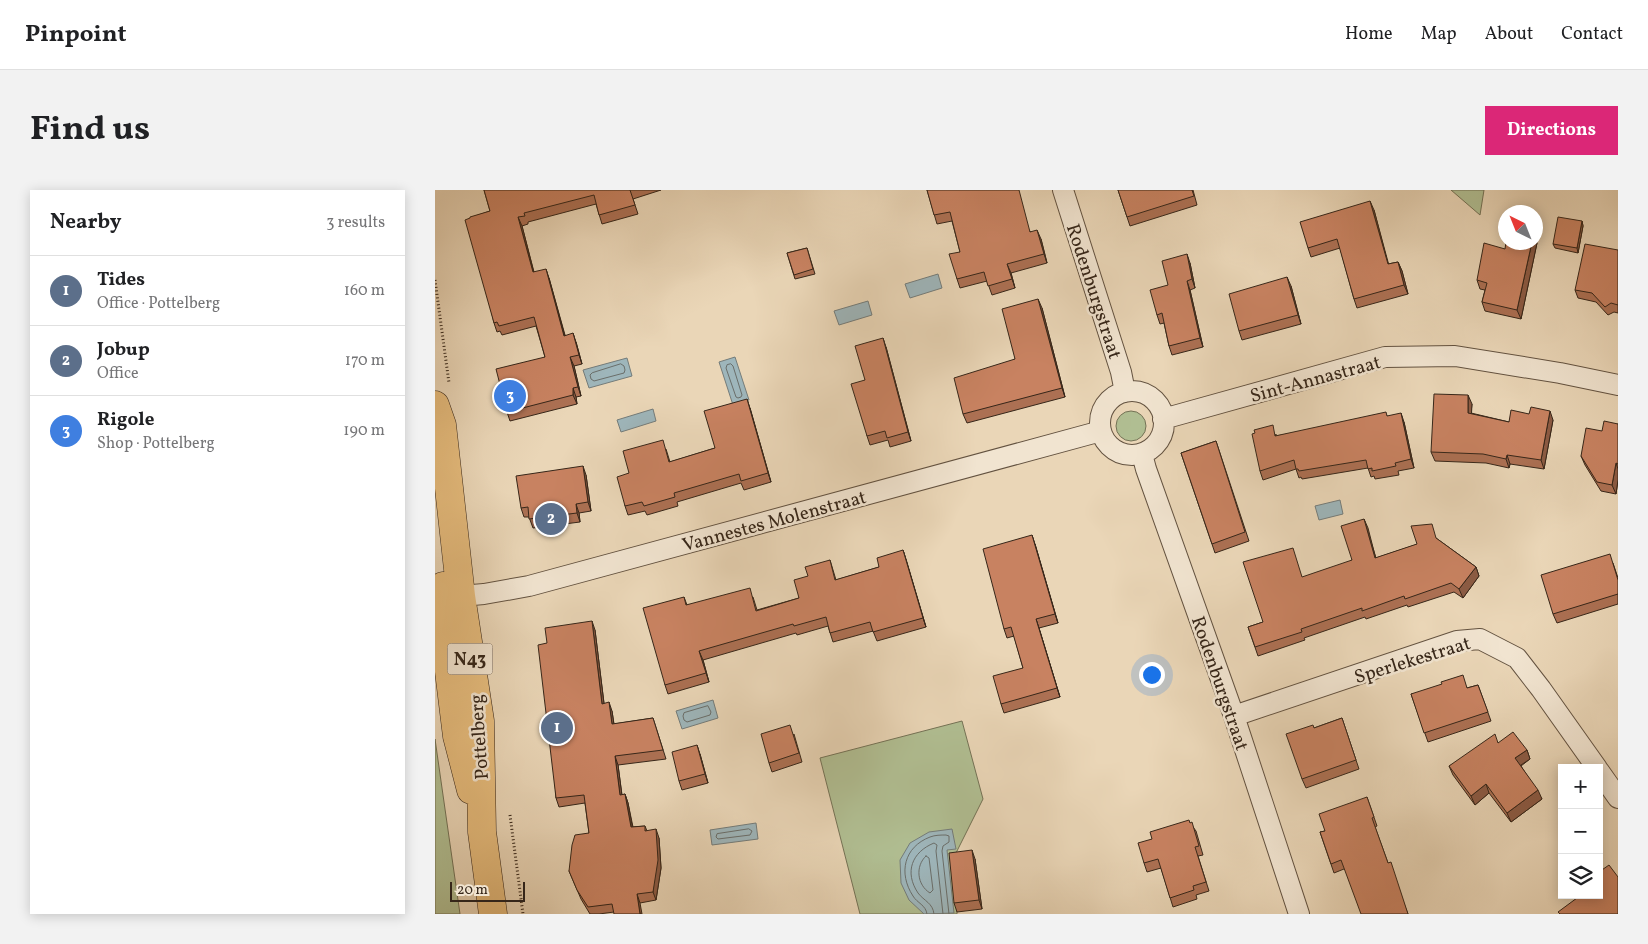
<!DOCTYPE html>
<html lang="en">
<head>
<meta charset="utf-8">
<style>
  body { margin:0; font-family:Vollkorn,serif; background:#f2f2f2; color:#202124 }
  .controls { position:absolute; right:15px; bottom:15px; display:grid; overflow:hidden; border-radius:0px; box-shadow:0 2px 12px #0003 }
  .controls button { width:45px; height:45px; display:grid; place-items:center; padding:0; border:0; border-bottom:1px solid #e0e0e0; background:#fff; color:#202124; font:25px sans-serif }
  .compass { position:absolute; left:1063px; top:15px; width:45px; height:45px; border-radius:50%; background:#fff; box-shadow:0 2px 12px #0003; rotate:317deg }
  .scale { position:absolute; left:15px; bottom:12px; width:75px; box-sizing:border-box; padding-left:5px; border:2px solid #362619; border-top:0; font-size:14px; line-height:18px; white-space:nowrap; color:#362619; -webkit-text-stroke:4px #f1e4d0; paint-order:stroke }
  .you { position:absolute; left:716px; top:484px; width:18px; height:18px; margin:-12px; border:4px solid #fff; border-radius:50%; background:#1a73e8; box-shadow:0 0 0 8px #1a73e833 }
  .badge { display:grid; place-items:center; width:32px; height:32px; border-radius:50%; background:#db2777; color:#fff; font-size:16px; font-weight:700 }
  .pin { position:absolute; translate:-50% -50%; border:2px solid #fff; box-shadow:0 1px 5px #0006 }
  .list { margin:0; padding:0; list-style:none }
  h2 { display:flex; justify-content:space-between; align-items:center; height:65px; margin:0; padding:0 20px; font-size:21px }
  h2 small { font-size:16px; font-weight:400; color:#757577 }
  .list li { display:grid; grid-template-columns:32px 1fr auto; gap:15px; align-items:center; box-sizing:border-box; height:70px; padding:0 20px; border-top:1px solid #e0e0e0 }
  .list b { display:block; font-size:19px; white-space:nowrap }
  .list p { margin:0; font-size:16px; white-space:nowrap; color:#757577 }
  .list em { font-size:16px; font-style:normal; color:#757577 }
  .icon { flex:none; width:28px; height:28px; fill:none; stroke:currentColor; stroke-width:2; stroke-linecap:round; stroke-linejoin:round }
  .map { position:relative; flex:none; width:1183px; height:724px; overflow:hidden; border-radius:0px }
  header { display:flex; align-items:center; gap:30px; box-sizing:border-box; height:70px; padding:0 25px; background:#fff; border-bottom:1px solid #e0e0e0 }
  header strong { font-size:24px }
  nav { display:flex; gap:28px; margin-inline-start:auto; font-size:18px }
  .intro { display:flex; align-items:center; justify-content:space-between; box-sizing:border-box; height:120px; padding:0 30px }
  h1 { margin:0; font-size:35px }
  .button { padding:12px 22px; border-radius:0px; background:#db2777; color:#fff; font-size:18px; font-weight:700 }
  main { display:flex; gap:30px; padding:0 30px }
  aside { flex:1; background:#fff; border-radius:0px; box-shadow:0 2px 12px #0003 }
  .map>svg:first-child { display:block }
  .green { fill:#b1bf93; stroke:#747256 }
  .water { fill:#9eb6bb; stroke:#747c7a }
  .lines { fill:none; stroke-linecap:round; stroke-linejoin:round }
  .shore { stroke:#6a6e6a; stroke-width:1 }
  .street-casing { stroke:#635240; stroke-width:22 }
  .primary-casing { stroke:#362619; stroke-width:29 }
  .path { stroke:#362619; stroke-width:3; stroke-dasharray:1 2.5; stroke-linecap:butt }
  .street { stroke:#f1e4d0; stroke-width:20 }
  .primary { stroke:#e5bb7c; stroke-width:28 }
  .wall { fill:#ac7053; stroke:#362619 }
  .shaded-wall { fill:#8c5b44; stroke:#362619 }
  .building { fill:#c88261; stroke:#362619 }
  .labels { text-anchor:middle; stroke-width:5; stroke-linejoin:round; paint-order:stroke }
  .shield { fill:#f1e4d0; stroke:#6e5f50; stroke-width:1 }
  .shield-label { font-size:18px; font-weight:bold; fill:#362619 }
  .street-label { font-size:19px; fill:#362619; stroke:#f1e4d0 }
</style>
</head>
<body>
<header>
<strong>Pinpoint</strong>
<nav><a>Home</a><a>Map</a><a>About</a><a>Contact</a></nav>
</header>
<div class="intro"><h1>Find us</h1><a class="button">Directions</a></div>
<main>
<aside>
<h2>Nearby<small>3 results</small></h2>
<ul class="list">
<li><span class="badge" style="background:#5c6f8a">1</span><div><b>Tides</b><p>Office · Pottelberg</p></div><em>160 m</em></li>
<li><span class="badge" style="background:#5c6f8a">2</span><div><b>Jobup</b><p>Office</p></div><em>170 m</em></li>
<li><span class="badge" style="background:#3f7fe0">3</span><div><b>Rigole</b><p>Shop · Pottelberg</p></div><em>190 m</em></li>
</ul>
</aside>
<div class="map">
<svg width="1183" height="724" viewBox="0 0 1183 724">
  <rect width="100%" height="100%" fill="#ead6b7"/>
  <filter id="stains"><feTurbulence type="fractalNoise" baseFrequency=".004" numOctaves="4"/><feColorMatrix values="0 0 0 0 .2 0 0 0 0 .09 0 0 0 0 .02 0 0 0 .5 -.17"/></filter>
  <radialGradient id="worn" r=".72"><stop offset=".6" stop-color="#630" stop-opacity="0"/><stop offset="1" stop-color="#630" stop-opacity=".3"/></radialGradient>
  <path class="green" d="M1016 0H1049L1045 25Z
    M681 236a15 15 0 1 1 30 0a15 15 0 1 1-30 0Z
    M527 531 548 609 517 671 522 724H425L385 568Z
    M0 549 25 724H0Z"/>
  <path class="water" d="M503 84 507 98 475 108 470 94Z
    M433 111 437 125 404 135 399 121Z
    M300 167 314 210 298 215 284 172Z
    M192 168 197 186 154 198 148 180Z
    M218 219 221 231 186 242 182 230Z
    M905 310 908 324 884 330 880 316Z
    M278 510 283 528 247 539 241 521Z
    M321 633 323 649 277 655 275 640Z
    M517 639 521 659 512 660 519 723 489 724 474 710 466 693 465 670 475 653 494 642Z"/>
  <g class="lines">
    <path class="shore" d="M186 174 189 176 190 180 189 183 159 191 156 189 155 185 157 183Z
      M296 174 298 176 307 205 306 207 303 208 301 207 291 178 292 175Z
      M273 516 276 522 275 525 252 532 249 530 248 526 249 523Z
      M314 639 317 641 315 645 283 649 281 647 282 644Z
      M491 666 494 668 498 700 495 703C482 695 480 676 491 666Z
      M492 724C491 715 482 713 478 706 463 683 469 657 495 647 500 645 506 645 511 645L514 646V652L508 656 507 661 514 724
      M499 724C498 713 489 711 483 703 469 682 477 662 499 653L502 655 501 661 508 724"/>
    <defs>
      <path id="street" d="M628 0 686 182 690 202
        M665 233a32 32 0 1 1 64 0a32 32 0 1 1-64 0Z
        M728 229 950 167 1020 166 1125 183 1183 195
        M707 264 711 279 799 526 864 724
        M14 407 49 404 94 396 666 241
        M799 526 1022 451 1045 449 1082 468 1106 499 1162 578
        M1164 581 1183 608"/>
      <path id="primary" d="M0 215 7 235 26 406 45 531 47 642 58 724
        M8 396 12 465 22 546 36 600"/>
    </defs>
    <use href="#street" class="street-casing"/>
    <use href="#primary" class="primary-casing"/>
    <path class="path" d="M0 90 14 193
      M75 625 88 724"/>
    <use href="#street" class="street"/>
    <use href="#primary" class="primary"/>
  </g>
  <path class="wall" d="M49 0H226L198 9 203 24 167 34 161 14 93 32V34L87 36 99 82 114 88 130 145 141 152 147 174 139 176 146 206 141 207 142 214 75 231 72 222 110 167 101 136 67 145 65 141 62 142 59 133 35 28 55 21Z
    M492 0 596 42 606 49 612 73 576 83 580 98 557 105 552 91 525 98 522 89 525 62 517 31 502 34Z
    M683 0H758L762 15 695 36Z
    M939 20 953 74 963 72 967 81 973 104 922 118 919 109 905 58 876 67 873 58Z
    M1147 31 1148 36 1143 63 1120 58 1118 54Z
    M1102 53 1086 129 1050 121 1047 112 1050 100 1045 99 1042 90 1070 59Z
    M372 58 380 84 360 89 352 63Z
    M1183 60V123L1179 122 1173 125 1161 112 1143 108 1140 100Z
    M755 73 760 98 755 100 768 157 737 165 734 156 729 133 725 134 722 125 733 95Z
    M856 96 866 134 807 150 804 141Z
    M607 118 630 207 532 233 528 224 580 169Z
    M451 157 476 251 455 257 453 250 435 255 432 246 430 190Z
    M1037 214 1036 223 1074 232 1118 230 1109 279 1075 274 1074 278 1051 273 1000 271 996 262Z
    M315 218 336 292 309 300 306 293 242 312 243 316 212 325 210 321 193 325 190 316 194 283 231 259 235 272 280 258Z
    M952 226 969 232 979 278 963 281 964 285 940 289 939 286 936 287 933 278 867 289 866 287 864 288 861 279 828 290 825 281 841 244V246Z
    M1183 234V290L1181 304 1166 301 1150 275 1146 266 1167 241Z
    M781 251 814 351 780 363 746 263Z
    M151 285 156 321 144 323 145 332 98 338 94 327H89L86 318Z
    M929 329 941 368 1001 348 1041 377 1044 386 1028 408 1019 402 973 417 972 415 931 429 930 427 869 448 870 450 823 466 813 437 828 432 917 370Z
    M600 354 623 433 604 438 625 507 569 523 566 514 588 478 579 446 572 448 569 439Z
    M468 360 491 437 442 451 438 441 398 452 393 436 362 445 361 443 268 470 274 492 233 504 230 495 249 407 252 415 318 407 322 420 364 408 373 386 395 370 401 390 444 377Z
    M1178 373 1183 388V414L1122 433 1118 424Z
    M160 440 169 513 177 521 179 534 218 528 231 569 183 575 187 605 190 604 193 613 198 637 210 636 212 641 224 648 226 678 221 710 205 713 179 722 164 724H155L146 709 134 681 154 643 150 613 124 617 121 608 112 453Z
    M1043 495 1056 531 993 552 976 504 1032 498Z
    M907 528 924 579 871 598 867 589 879 538Z
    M359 544 367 572 337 582 334 573Z
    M1063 553 1092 560 1095 569 1086 576 1107 609 1076 632 1054 603 1040 615 1018 585 1014 576Z
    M265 564 273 593 247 600 244 591Z
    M932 607 942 636 940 637 953 673 973 724 909 679 899 683 885 642 890 641Z
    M755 633 761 641 768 665 763 666 774 701 761 705 762 709 738 717 726 678 712 682 709 673 717 649Z
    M540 669 547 719 522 722 519 713Z"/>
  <path class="shaded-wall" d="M935 11 939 20 956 83 953 74Z
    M83 27 87 36 101 91 98 82Z
    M1147 31 1148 36 1143 63 1142 58Z
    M602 40 606 49 612 73 609 64Z
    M1100 48 1102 53 1086 129 1082 120 1097 52H1100Z
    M752 64 755 73 760 98 757 89Z
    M963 72 967 81 973 104 969 95Z
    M572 74 576 83 580 98Z
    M111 79 114 88 132 154 129 146Z
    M852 87 856 96 866 134 863 125Z
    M752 91 755 100 768 157 765 148Z
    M603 109 607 118 630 207 627 198Z
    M138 143 141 152 147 174 144 165Z
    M448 148 451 157 476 251 473 242Z
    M135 167 139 176 146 206 143 197Z
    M138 198 141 207 142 214 138 205Z
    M1033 205 1037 214 1036 232 1033 223Z
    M312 209 315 218 336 292 333 283Z
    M1115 221 1118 230 1109 279 1106 270Z
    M966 223 969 232 979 278 976 269Z
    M1072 265 1075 274 1074 278 1071 269Z
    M1181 273 1183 279V290L1181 304 1177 295Z
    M148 276 151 285 156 321 153 312Z
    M141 314 144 323 145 332 142 323Z
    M929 329 933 338 943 377 940 368Z
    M597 345 600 354 623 433 620 424Z
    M468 360 471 369 491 437 488 428Z
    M1041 377 1044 386 1028 408 1024 399Z
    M601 429 604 438 625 507 622 498Z
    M157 431 160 440 170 522 167 514Z
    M264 461 268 470 274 492 271 483Z
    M174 512 177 521 180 542 177 534Z
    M262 555 265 564 273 593 270 584Z
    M1092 560 1095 569 1083 577 1080 568Z
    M180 566 183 575 188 614 185 605Z
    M1051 594 1054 603 1040 615 1036 606Z
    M1103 600 1107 609 1076 632 1072 623Z
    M190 604 193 613 199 646 196 637Z
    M221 639 224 648 226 678 221 710 218 702Z
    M537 660 540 669 547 719 544 710Z
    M202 704 205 713 207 724H205Z"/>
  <path class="building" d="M49 0H195L200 15 164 25 159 5 89 23 90 26 83 27 98 82 111 79 129 146 138 143 144 165 135 167 143 197 138 198V205L72 222 61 179 110 167 99 127 64 136 62 132 59 133 30 30 35 28V27L55 21Z
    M492 0H584L595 42 602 40 609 64 572 74 577 89 553 96 549 82 522 89 514 64 525 62 515 22 499 25Z
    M683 0H757L759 6 692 27Z
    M935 11 953 74 963 72 969 95 919 109 902 49 873 58 865 32Z
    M1123 27 1147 31 1142 58 1118 54Z
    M1071 52H1097L1082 120 1047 112 1052 93 1042 90 1049 53 1070 59Z
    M1150 54 1183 60V115L1176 113 1170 117 1157 103 1140 100Z
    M372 58 378 79 359 85 352 63Z
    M752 64 757 89 752 91 765 148 734 156 727 123 722 125 715 100 733 95 727 71Z
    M852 87 863 125 804 141 794 104Z
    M603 109 627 198 528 224 519 188 580 169 567 119Z
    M448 148 473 242 452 248 450 241 432 246 416 194 430 190 420 156Z
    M999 204 1033 205V223L1074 232 1076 220 1094 224 1096 217 1115 221 1106 270 1072 265 1071 269 1048 264 996 262Z
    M312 209 333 283 306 291 304 284 239 303 240 307 209 316 207 312 190 316 182 287 194 283 188 261 228 250 234 272 280 258 269 221Z
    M951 222 952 226 966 223 976 269 960 273 961 276 937 281V278L933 279 931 270 864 281 863 279H861L859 270 825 281 817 244 820 243 819 240 838 235 840 246Z
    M1169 231 1183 234V274L1181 273 1177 295 1162 292 1146 266 1151 238 1167 241Z
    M781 251 810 342 777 354 746 263Z
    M148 276 153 312 141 314 142 323 94 329 93 317 86 318 81 286Z
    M929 329 940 368 982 354 976 336 997 334 1001 348 1041 377 1024 399 1016 393 970 409 969 406 927 421V418L866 439 867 442 820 457 813 437 828 432 808 372 858 358 867 387 917 370 906 336Z
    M597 345 620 424 601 429 622 498 566 514 558 486 588 478 576 437 569 439 548 359Z
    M468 360 488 428 438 442 435 432 395 443 391 427 359 436 358 434 264 461 271 483 230 495 208 418 249 407 251 415 315 398 321 421 364 408 359 390 373 386 370 377 395 370 400 390 444 377 442 368Z
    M1175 364 1183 390V404L1118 424 1106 385Z
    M157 431 167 514 174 512 177 534 218 528 228 560 180 566 185 605 190 604 196 637 210 636V641L221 639 223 670 218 702 202 704 205 724H179L177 714 153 717 142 700 134 681 137 655 140 645 154 643 149 605 121 608 103 455 112 453 110 438Z
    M1028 485 1032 498 1043 495 1053 522 989 543 976 504 1007 494 1006 492Z
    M907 528 921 570 867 589 851 544 878 535 879 538Z
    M355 535 364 563 334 573 326 544Z
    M1078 542 1092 560 1080 568 1103 600 1072 623 1051 594 1036 606 1014 576 1060 544 1063 553Z
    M262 555 270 584 244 591 237 562Z
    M932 607 939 627 937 628 953 673 956 672 973 724H926L906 670 896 674 885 642 890 641 884 624Z
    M754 630 755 633 757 632 764 656 760 657 771 692 758 696 759 700 735 708 723 669 709 673 703 653 717 649 715 642Z
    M537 660 544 710 519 713 514 663Z
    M1174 675 1183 687V724H1125L1123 722 1146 705H1164V682Z"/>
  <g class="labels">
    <rect class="shield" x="12.5" y="453.5" width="45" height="31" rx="4"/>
    <g class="shield-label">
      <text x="35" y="475">N43</text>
    </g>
    <g class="street-label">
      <text transform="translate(660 101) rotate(72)" y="7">Rodenburgstraat</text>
      <text transform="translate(880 188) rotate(-15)" y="7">Sint-Annastraat</text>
      <text transform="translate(339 330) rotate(-15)" y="7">Vannestes Molenstraat</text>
      <text transform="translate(977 469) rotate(-17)" y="7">Sperlekestraat</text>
      <text transform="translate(786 493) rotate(71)" y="7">Rodenburgstraat</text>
      <text transform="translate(43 547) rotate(-94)" y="7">Pottelberg</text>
    </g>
  </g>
  <rect width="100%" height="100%" filter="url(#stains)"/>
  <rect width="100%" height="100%" fill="url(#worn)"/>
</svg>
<div class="controls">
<button>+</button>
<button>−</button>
<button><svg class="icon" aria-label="layers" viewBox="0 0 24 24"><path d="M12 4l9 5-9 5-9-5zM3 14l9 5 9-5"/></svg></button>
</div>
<svg class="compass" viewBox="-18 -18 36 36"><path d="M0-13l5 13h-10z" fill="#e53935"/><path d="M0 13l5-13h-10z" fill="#757577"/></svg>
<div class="scale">20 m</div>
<div class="you"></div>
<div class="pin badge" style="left:122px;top:538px;background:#5c6f8a">1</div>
<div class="pin badge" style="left:116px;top:329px;background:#5c6f8a">2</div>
<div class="pin badge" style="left:75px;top:206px;background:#3f7fe0">3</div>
</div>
</main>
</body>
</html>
